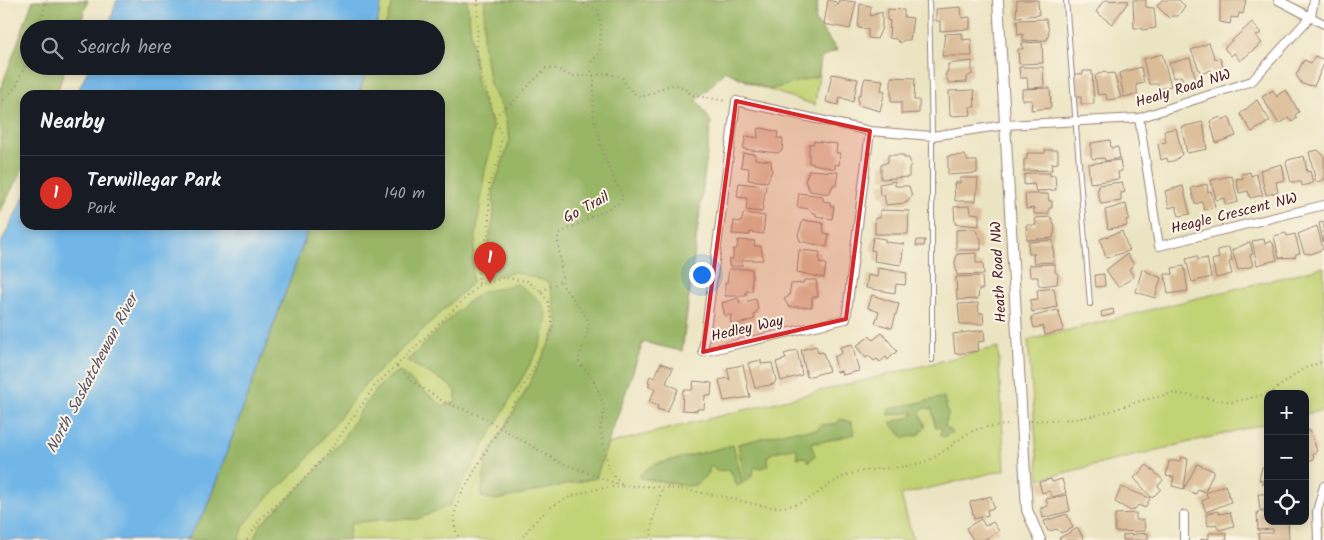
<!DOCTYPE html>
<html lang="en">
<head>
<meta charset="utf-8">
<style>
  body { margin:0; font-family:Kalam,sans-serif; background:#20242c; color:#f1f3f6 }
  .controls { position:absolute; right:15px; bottom:15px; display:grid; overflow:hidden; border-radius:10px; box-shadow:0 2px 8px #0003 }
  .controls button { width:45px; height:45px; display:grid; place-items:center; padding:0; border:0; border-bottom:1px solid #363941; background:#171b24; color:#f1f3f6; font:25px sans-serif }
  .you { position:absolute; left:701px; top:274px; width:18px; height:18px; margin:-12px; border:4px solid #fff; border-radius:50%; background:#1a73e8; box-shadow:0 0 0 8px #1a73e833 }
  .badge { display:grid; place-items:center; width:32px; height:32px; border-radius:50%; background:#d93025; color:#fff; font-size:16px; font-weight:700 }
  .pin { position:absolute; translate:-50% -41px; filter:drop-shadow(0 1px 2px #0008) }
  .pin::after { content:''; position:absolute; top:26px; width:18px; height:15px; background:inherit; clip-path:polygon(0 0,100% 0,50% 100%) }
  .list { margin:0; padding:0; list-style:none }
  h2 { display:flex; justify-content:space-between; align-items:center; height:65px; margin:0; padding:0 20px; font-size:21px }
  h2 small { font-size:16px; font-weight:400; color:#9ea1a6 }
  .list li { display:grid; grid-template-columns:32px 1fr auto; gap:15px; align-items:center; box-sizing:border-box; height:75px; padding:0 20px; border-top:1px solid #363941 }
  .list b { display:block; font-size:19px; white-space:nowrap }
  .list p { margin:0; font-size:16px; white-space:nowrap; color:#9ea1a6 }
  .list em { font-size:16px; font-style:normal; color:#9ea1a6 }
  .icon { flex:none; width:28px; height:28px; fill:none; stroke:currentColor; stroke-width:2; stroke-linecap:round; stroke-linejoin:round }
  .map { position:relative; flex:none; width:1324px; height:540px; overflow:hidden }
  .search { position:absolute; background:#171b24; box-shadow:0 2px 8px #0003; left:20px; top:20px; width:425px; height:55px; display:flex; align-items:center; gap:12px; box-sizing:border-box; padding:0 18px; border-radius:28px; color:#9ea1a6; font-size:19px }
  .panel { position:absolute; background:#171b24; box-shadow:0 2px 8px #0003; left:20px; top:90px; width:425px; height:140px; border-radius:15px }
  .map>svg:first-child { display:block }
  .green { fill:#c2d375; stroke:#867950 }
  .forest { fill:#99b566; stroke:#726a48 }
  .water { fill:#71b6e7; stroke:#5e6a89 }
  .building { fill:#dabc97 }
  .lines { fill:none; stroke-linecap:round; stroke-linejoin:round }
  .service-casing { stroke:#9a8276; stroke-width:6 }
  .minor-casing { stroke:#9a8276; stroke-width:10 }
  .tertiary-casing { stroke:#9a8276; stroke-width:12 }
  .path { stroke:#9a8276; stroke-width:2; stroke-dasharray:1 4; stroke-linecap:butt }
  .service { stroke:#fff; stroke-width:4 }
  .minor { stroke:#fff; stroke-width:8 }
  .tertiary { stroke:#fff; stroke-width:10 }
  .marked { fill:#d62828; fill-opacity:0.2; stroke:#d62828; stroke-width:4; stroke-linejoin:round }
  .labels { text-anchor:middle; stroke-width:4; stroke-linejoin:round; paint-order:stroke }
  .street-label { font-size:15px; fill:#4a1f2b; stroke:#fcf5e5 }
  .water-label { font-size:16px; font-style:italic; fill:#58546d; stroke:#fcf5e5 }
</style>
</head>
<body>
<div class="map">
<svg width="1324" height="540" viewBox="0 0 1324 540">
  <rect width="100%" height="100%" fill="#fcf5e5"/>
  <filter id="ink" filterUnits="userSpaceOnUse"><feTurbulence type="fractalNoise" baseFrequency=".02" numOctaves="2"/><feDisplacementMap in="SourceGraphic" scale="10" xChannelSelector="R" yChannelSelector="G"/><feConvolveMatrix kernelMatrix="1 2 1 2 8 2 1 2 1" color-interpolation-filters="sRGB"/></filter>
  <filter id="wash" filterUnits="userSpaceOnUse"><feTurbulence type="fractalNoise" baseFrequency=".0096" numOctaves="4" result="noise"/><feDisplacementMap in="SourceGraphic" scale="20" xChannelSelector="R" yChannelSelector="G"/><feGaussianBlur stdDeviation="1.12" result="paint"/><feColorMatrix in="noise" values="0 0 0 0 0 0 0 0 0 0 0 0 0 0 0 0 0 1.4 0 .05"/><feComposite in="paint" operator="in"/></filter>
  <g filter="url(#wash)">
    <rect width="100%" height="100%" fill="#ebe4c2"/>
    <path class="green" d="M382 0H818L815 20 837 50 821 58 815 105 757 86 725 71 696 100 711 122 682 351 643 342 607 444 998 347 1005 470 901 495 913 540H186L310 225H440V95H358L368 66H436V29H376Z
      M1324 267V410L1305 414V394H1268V423L1039 479 1028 340Z"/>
    <path class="forest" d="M33 0H88L79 29H29V66H66L56 95H25V164L0 212V91Z
      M394 0H467L477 84 493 127 491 148 485 170 473 258 472 283 365 384 301 467 264 501 244 526 239 540H186L205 512 310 225H440V95H358L369 66H436V29H384Z
      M485 0H818L815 20 837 50 821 58 818 76 769 90 725 71 697 100 711 122 682 351 643 342 596 478 496 500 481 497 487 456 521 400 559 324 549 282 515 272 486 278 483 269 494 216 493 189 510 140 503 110 490 85 483 40Z
      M517 284C551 307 552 313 537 352L450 505 418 519 379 520 351 523 348 540H253L260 525C286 500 316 474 338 445 356 421 371 386 399 371L443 406 456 402V391L445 382 407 361 464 305 482 292Z
      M944 397 948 414 945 426 952 432 943 437 940 435 942 429 935 426 932 409 924 408 920 414 926 426 918 435 904 438 890 423 913 416V412L888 415 889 409Z
      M840 419 851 422 855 434 817 443 813 442 811 445 815 455 809 462 805 457 797 458V449L794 448 774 452 767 457 769 465 762 468 755 467 752 476 745 482 738 444 790 431 816 430 822 425 838 423Z
      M733 445 743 483 737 486 730 470 716 471 712 465 709 468V473L695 485 688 486 639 478 640 475 652 465Z"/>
    <path class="water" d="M117 0H382L376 29H108Z
      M90 66H368L358 95H76Z
      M25 195V225H310L205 512 186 540H0V245Z"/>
    <g id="blocks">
      <path class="building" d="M828 0 836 2 835 6H837L839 0 856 2 850 29 824 24Z
        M1017 0H1038L1039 15 1016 17Z
        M1104 0 1129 1 1112 24 1096 12Z
        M1133 0H1146V7L1154 8 1156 28 1142 30 1141 28H1134Z
        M1162 0H1179L1185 6 1178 16H1172L1169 18 1157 6Z
        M1220 0H1246L1243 14 1239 13 1238 18 1231 17 1230 24 1220 22Z
        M860 4 871 6 870 16 882 12V28L877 39 868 38V29L858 28Z
        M961 7 962 18 970 17V29L940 31V21H936V9Z
        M888 9 904 10V17L913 18 910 40H904L900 43 896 39 889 38 890 21 887 20Z
        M1046 19 1049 31 1047 40 1023 41V34L1018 35 1017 20Z
        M1252 22 1261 33 1256 36 1262 43 1240 61 1234 53 1231 56 1224 48Z
        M962 33 963 40 971 39 972 56H942L945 34Z
        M1042 42 1043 63 1019 64 1018 49H1023L1022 43Z
        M1209 43 1215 59 1220 58 1224 70 1212 74 1211 70 1201 74 1191 50Z
        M1162 54 1171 86 1159 89 1158 84H1149L1143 59Z
        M1315 56 1324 60V64L1314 86 1302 84 1296 75 1304 60 1311 63Z
        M1190 58 1196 80 1185 83 1181 76 1173 78 1169 63Z
        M972 61V74L967 77V82L949 83 945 75 948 71V64Z
        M1019 67H1043L1044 87 1028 88 1027 78H1020Z
        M1141 67 1144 83 1136 85 1138 94 1124 97 1119 73Z
        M1083 71H1092L1094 104H1081V97H1074L1073 74H1083Z
        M1104 71 1108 74 1114 73 1121 98 1107 100 1106 94 1098 95 1095 76Z
        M832 74 858 79 853 102 840 97 838 105 826 102Z
        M891 77 915 78 914 100H919V113L901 114V102H891Z
        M865 78 883 80 881 90 885 91 880 111 858 105V95H860Z
        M1050 88 1051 108 1031 110 1032 100H1022V89Z
        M974 90 975 107H970L971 115 950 116 949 91Z
        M1273 90 1277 97 1279 94 1286 90 1299 112 1295 115 1297 118 1292 122 1289 118 1279 124 1262 97Z
        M1257 100 1270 121 1252 132 1240 114Z
        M1221 117 1222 120 1229 117 1236 136 1216 143 1210 121Z
        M1203 122 1207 149 1187 153 1181 127Z
        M762 128 778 132 777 138H782L783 141 782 150 778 153 743 149 746 136 758 138 757 129Z
        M1176 128 1182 154 1176 160 1168 162 1167 158 1161 160 1158 144 1166 142 1164 131Z
        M1110 140 1111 148 1118 147 1120 158 1105 161 1104 158 1093 159 1091 156V143Z
        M814 141 837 144 836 153H840L839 165 835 164V169L809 163V144H813Z
        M1045 150H1058V163L1051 164 1052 170 1024 171V160L1027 159V153H1045Z
        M1318 150 1324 156V180L1316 182 1309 152Z
        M743 153 755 154V159L771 161 772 171 767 182 748 180 749 168 741 167Z
        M888 155H904V158H909L911 165 909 168V177L881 179V165L888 162Z
        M965 155 968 161H977V173L948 175V156Z
        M1304 156 1307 172 1310 171 1313 183 1302 186 1301 182H1291L1286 163 1288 160Z
        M1120 160 1122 171 1118 172 1119 179 1090 183 1088 164Z
        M1282 164 1285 180 1276 182 1278 192 1266 195 1260 170Z
        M809 170 838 172 836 185H833L829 194 810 191 805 181Z
        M1250 172 1251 176 1256 174 1263 195 1250 198 1248 191 1239 193 1236 179 1243 178 1242 174Z
        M1030 173H1050V176L1055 175 1056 190 1036 191 1034 184 1024 185V175Z
        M1230 176 1232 177 1238 202 1226 205 1224 198 1216 200 1211 180Z
        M960 178H978L976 201H955L954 183H960Z
        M895 181V186H909L912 196 906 203 886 205 884 195H880L879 184Z
        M1122 182 1125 192 1121 193V201L1101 204 1097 190 1099 189 1098 185Z
        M739 183 766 186 762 212 746 210 747 198 737 197Z
        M1207 184 1208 192 1211 191 1215 207 1204 210 1202 202 1195 204 1191 188Z
        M1183 186 1190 214 1179 216 1176 206 1169 208 1165 191Z
        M799 193 823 196V201L830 202V206H834L832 219 816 216V213H812L809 209 797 207Z
        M1025 194H1048L1049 201H1052V208H1049V214H1034V208L1026 209Z
        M1126 204 1129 219 1126 220 1127 226 1108 229 1105 210Z
        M970 206 971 213 979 214V226L955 224 954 207Z
        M880 210 909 211 908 234H875V218H880Z
        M744 213 765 216 763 234 750 232V235L732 234 734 221 741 222Z
        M1051 217 1055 227 1053 238 1027 240 1026 225H1036L1035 218Z
        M803 220 823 223 824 233 829 234 827 247 800 241 798 235Z
        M1324 222V242H1323L1319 223Z
        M1317 226 1323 249 1311 254 1304 253 1298 234Z
        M975 229 981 239V250H956V230Z
        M1122 231 1129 251 1106 258 1100 239Z
        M1286 233 1287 236 1295 234 1300 253 1296 254 1295 257 1279 258 1274 236Z
        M873 237 885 239V242L904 244 901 265 874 261 875 251 871 250Z
        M1264 239 1265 244 1270 241 1273 243 1277 260 1257 265 1252 241Z
        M738 240 755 241 754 246H761L763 260H742V266H729V259H733V249H737Z
        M917 240H925L924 246H916Z
        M1053 240 1054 262 1034 263 1033 255 1035 254H1029L1028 242Z
        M1250 242 1253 254 1250 255 1253 266 1238 270 1232 250Z
        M1229 247 1232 261 1229 262 1232 274 1216 278 1212 260 1219 258 1217 250Z
        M799 250 820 252 819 263 826 264 824 278 797 272Z
        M976 253V263H983L984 274 957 275 955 263 957 254Z
        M1127 254 1134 265 1129 269 1134 277 1118 287 1106 270Z
        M1197 256 1198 260 1207 258 1211 277 1192 282 1186 259Z
        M1055 264V272L1058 274 1057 284 1040 286 1038 283V277H1030L1029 265Z
        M1184 266 1188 291 1168 294 1165 274H1173L1172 268Z
        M878 268 907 273 905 285 896 284 895 293 866 288 868 275 877 277Z
        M729 269H752V291H746V296H725V283H727Z
        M1142 269 1161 278 1155 298 1136 292Z
        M1104 274 1105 286 1096 287 1095 275Z
        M979 276 982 277 983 289H979L978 299 957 300 956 277Z
        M804 280H816L818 297H812V307H789L784 299 789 296 791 284 803 283Z
        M1054 288 1057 307 1032 312 1030 300 1038 299 1037 290Z
        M872 295 899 304 892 328 875 323 879 312 868 308Z
        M738 298 740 303 756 299 758 309 754 315 755 319 732 326 730 318 732 317V315L725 316 722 303Z
        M978 303 979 313H983L984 324H960L958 304Z
        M1113 309 1114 314 1102 317 1101 312Z
        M1058 310 1064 329 1062 331 1045 335 1043 326 1034 328 1031 317Z
        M984 330 985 341 978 342 979 351 955 354 953 334Z
        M882 333 897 351 888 360 886 357 880 362 877 359 874 361 869 356 866 358 856 346 870 336 873 340Z
        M852 344 859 371 842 375 841 371 837 372 834 357 842 353 840 347Z
        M816 346 818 353 823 352 829 371 807 377 801 350Z
        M797 350 802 375 781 381 776 362 786 359 784 354Z
        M761 360V364L772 363 776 380 774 384 755 388 748 363Z
        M661 363 673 368 666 383 678 389 667 412 657 409 658 406 649 402 655 389 648 386 650 383 648 382 650 376 654 378Z
        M743 365 750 397 724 401 719 380 728 378 730 380 727 368Z
        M694 381 712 383 711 396 705 395 704 409H697V411L682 410 683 390H692Z
        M1310 430 1317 451 1313 454 1314 459 1305 462V432Z
        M1181 457 1188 459 1184 489 1172 486 1174 477 1166 476 1169 461H1180Z
        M1197 464 1214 471 1205 492 1198 489 1196 494 1184 489Z
        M1147 465 1163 480 1158 486 1161 489 1152 498 1134 478Z
        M1262 467 1268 468V485L1262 484 1263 481 1259 480Z
        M1051 479 1052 482 1062 479 1066 493 1053 497 1049 491 1042 493 1039 482Z
        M1225 485 1231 502 1206 512 1202 501 1208 498 1206 493Z
        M1121 487 1150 498 1145 508 1138 505 1135 509 1131 511 1115 502Z
        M1258 494H1268V510H1260Z
        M1067 495 1070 511 1043 518 1041 508 1048 506 1046 499Z
        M991 496 994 508 987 510 988 515 974 519 970 502Z
        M1218 511 1219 514 1230 512 1234 526 1219 530 1216 524 1208 526 1206 514Z
        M1257 512H1268V521H1288L1289 540H1259L1258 533H1273V529L1258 530Z
        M1136 513V520H1144L1145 531 1115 532V514Z
        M1067 514 1073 528 1061 533 1057 529 1048 531 1044 521Z
        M981 519 985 526 993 522 999 531 983 540H973L966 528Z
        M1078 528 1084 540H1060L1059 538Z
        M1148 533V540H1123V535Z
        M1209 533H1226L1227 540H1200L1209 538Z"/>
    </g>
  </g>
  <g filter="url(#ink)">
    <use href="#blocks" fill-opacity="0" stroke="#9a8276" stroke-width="1"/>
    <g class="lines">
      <defs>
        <path id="service" d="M929 0 932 136V360
          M1066 0 1090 304"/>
        <path id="minor" d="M1278 0 1324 24
          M1139 118 1159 246 1324 205
          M870 131 846 319 703 352 736 101 870 131 932 136 1005 125 1139 118 1252 81 1311 16 1314 0
          M1184 515V540
          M1318 540 1317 511 1324 486"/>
        <path id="tertiary" d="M998 0 1027 510 1040 540"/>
      </defs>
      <use href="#service" class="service-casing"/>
      <use href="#minor" class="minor-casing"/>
      <use href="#tertiary" class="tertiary-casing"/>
      <path class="path" d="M478 0 477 54 481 75 502 137 499 158 489 184V230L478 265 479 285
        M582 0V3L598 10 601 26 600 52 592 61 590 68 594 80 593 114 605 159 623 198 617 204 559 234 558 240 563 286 587 318 589 327 578 361 593 379 601 397 604 411 600 428 609 471 624 486
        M38 29 47 0
        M0 104 16 87 29 56
        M494 116 512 103 546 68 557 69 571 76H592L606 73 622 77C644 125 666 62 691 95L726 101
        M541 291 561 281
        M397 366 415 383 444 402 479 415 559 462 623 486
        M1269 394 1303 369 1324 361
        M1031 421 1075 419 1098 415 1143 400 1174 393 1232 402 1268 394
        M247 540 262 517 308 475 337 441 374 387 479 285 505 278 527 281 541 291 548 302 553 327 548 341 521 391 460 496C454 512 451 524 460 540
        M520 540C531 526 542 512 558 503 607 476 672 487 725 497 745 501 767 510 788 506 812 503 826 483 848 475 873 466 901 471 926 461 942 455 953 443 967 434 980 426 997 426 1011 425
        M653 540C647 530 660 501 662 488"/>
      <use href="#service" class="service"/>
      <use href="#minor" class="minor"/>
      <use href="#tertiary" class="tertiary"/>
    </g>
  </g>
  <path class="marked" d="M736 101 870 131 846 319 703 352Z"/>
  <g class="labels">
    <g class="street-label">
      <text transform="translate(1183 88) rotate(-17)" y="5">Healy Road NW</text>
      <text transform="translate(586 207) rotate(-28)" y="5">Go Trail</text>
      <text transform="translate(1234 213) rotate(-14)" y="5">Heagle Crescent NW</text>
      <text transform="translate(998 272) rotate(-93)" y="5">Heath Road NW</text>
      <text transform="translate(747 328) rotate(-13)" y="5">Hedley Way</text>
    </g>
    <g class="water-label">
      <text transform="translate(91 373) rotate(-62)" y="6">North Saskatchewan River</text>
    </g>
  </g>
</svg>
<div class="controls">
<button>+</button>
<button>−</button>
<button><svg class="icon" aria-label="locate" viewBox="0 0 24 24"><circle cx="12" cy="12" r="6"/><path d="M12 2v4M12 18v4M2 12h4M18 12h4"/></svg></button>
</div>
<div class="you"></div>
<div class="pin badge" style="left:490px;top:283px">1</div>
<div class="search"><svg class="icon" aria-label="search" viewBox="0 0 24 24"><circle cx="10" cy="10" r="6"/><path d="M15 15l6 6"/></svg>Search here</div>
<section class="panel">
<h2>Nearby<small></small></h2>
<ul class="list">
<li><span class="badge">1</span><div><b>Terwillegar Park</b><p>Park</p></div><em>140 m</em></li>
</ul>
</section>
</div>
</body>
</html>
